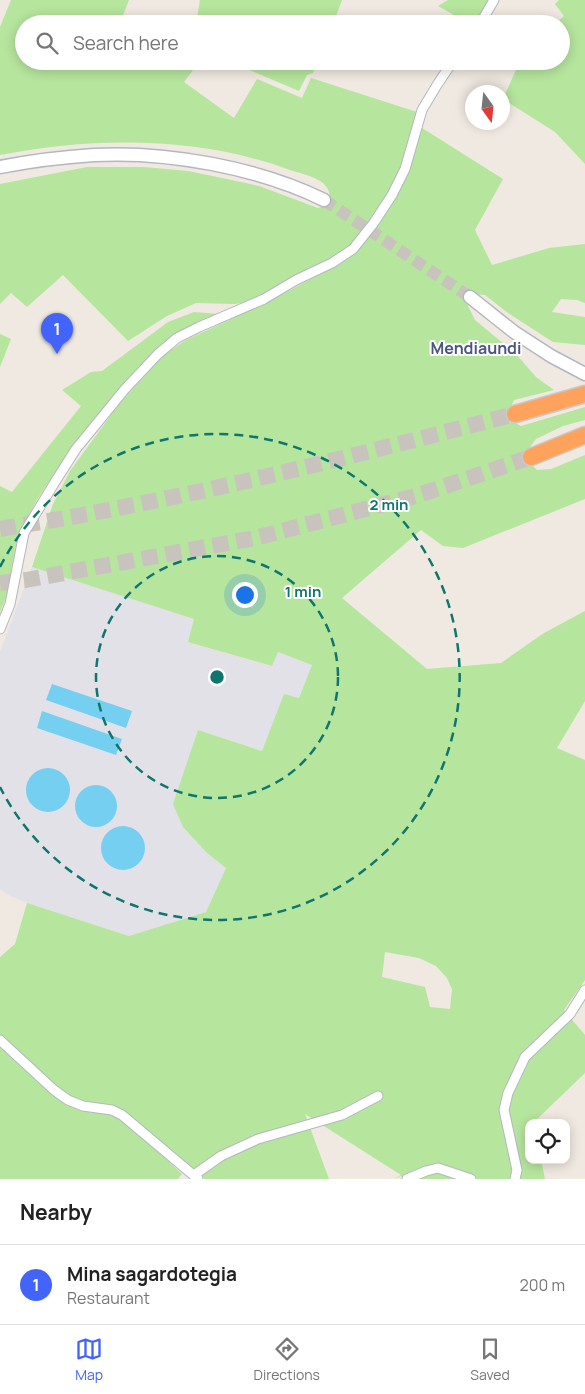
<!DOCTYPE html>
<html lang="en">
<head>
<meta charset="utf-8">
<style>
  body { margin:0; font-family:Manrope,sans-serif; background:#f6f6f6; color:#222 }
  .controls { position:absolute; right:15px; bottom:15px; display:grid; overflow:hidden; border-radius:10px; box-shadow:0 2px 12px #0003 }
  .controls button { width:45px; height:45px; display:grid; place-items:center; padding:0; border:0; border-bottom:1px solid #e0e0e0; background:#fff; color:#222; font:25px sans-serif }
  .compass { position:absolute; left:465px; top:85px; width:45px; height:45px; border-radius:50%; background:#fff; box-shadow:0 2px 12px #0003; rotate:165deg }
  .you { position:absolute; left:244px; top:594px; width:18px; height:18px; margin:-12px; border:4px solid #fff; border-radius:50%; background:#1a73e8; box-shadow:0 0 0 8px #1a73e833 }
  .badge { display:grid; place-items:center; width:32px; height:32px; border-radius:50%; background:#4264fb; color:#fff; font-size:16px; font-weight:700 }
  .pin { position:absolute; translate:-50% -41px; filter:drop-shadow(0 1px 2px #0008) }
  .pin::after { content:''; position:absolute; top:26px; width:18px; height:15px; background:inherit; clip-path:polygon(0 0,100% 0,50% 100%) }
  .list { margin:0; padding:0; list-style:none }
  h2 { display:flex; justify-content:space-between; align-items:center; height:65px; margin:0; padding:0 20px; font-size:21px }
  h2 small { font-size:16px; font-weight:400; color:#767676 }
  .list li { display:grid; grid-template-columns:32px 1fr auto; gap:15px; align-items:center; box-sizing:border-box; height:80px; padding:0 20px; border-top:1px solid #e0e0e0 }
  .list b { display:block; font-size:19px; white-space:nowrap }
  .list p { margin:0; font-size:16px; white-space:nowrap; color:#767676 }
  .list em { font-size:16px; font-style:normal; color:#767676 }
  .icon { flex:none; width:28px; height:28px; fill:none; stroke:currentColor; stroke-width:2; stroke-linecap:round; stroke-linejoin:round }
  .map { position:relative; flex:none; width:585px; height:1179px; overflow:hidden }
  .search { position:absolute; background:#fff; box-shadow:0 2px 12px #0003; left:15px; right:15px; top:15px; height:55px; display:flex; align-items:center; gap:12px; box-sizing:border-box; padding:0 18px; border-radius:28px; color:#767676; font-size:19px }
  .sheet { height:145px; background:#fff }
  nav { display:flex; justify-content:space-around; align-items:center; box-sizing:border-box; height:70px; border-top:1px solid #e0e0e0; background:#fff; font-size:14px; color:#767676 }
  nav a { display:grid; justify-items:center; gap:2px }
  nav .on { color:#4264fb }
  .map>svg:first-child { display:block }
  .industrial { fill:#e3e1e8 }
  .green { fill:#b6e59e; fill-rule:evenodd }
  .water { fill:#75cff0 }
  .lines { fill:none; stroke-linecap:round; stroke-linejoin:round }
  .secondary-tunnel { stroke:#c8c4bd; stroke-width:12; stroke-dasharray:12 6; stroke-linecap:butt }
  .motorway-tunnel { stroke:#c8c4bd; stroke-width:16; stroke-dasharray:16 8; stroke-linecap:butt }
  .minor-casing { stroke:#b4b7c1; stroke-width:11 }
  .secondary-casing { stroke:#b4b7c1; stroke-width:15 }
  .motorway-casing { stroke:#c9c9c9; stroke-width:19 }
  .minor { stroke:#fff; stroke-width:9 }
  .secondary { stroke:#fff; stroke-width:12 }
  .motorway { stroke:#ffa35c; stroke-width:16 }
  .ring { fill:none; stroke:#0f766e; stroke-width:2.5; stroke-dasharray:9 6 }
  .labels { text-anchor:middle; stroke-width:4; stroke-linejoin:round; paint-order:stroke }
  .neighbourhood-label { font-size:16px; font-weight:bold; fill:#4d5680; stroke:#fff }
  .centre { fill:#0f766e; stroke:#fff; stroke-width:2.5 }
  .ring-label { font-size:15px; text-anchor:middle; font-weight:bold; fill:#0f766e; stroke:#fff; stroke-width:4; stroke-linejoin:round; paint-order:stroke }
</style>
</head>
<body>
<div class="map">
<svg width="585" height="1179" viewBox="0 0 585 1179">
  <rect width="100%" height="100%" fill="#efe9e1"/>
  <path class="industrial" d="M32 567 195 619 188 642 271 666 278 652 312 665 299 698 284 695 263 751 198 730 207 853 226 868 206 912 129 936 27 903 8 895 0 889V652Z"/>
  <path class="green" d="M11 0H129L122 18 134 24H24V61H200L184 82 234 118 257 79 302 98 311 78 417 112 402 166 389 193 370 223 354 243 340 254 247 302 235 304 196 303 167 316 128 341 63 275 27 307 11 293 0 304V184L87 167H144L188 171 222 178 259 186 318 208 330 204C330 200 330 196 329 192 325 177 300 174 287 169 196 136 95 137 0 155V27Z
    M200 0H342L333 24H196Z
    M448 0H489L475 24H470L438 6Z
    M559 0H585V164L555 132 503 99 520 61H561V24H555L564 16 555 4Z
    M234 61H317L313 73 307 75 299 91 247 69Z
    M422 128 503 179 475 230 492 265 549 248 585 244V303L577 300 561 299 552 312 585 317V345L553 342 508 313 485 295 472 294 468 306 475 320 516 354 536 377 554 390 514 400 510 409 512 421 521 426 585 407V420L563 426 536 439 527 451 530 463 537 470 551 469 585 455V499L463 548 443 546 421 530 342 598 427 669 501 663 544 633 585 611V701L557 748 585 760V980L564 1010 585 1035V1073L533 1123H529V1160H541L545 1179H403L401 1176 393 1179 401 1175 305 1114 329 1179H205L156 1140 131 1118 69 1097 56 1087 4 1040 0 1036V957L15 944 27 903 129 936 206 912 226 868 207 853 183 827 173 804 198 730 262 751 284 694 299 698 312 665 278 652 272 666 188 642 194 619 32 567 53 504 70 471 119 404 165 354 186 340 268 302 335 266 401 185 413 157ZM385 952 419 958 436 966 447 978 452 989 450 1009 430 1007 425 987 382 977Z
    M194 312 220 314 177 333 154 351 115 396 58 468 38 498 18 535 6 598 0 612V486L12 492 81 406 62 390 91 372 102 371 168 322Z
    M0 334 11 339 0 367Z
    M0 1046 63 1103 84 1110 114 1116 132 1127 182 1174 178 1179H0Z"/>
  <path class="water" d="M52 684 132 711 126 728 46 700Z
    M42 711 122 739 116 755 37 728Z
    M26 790a22 22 0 1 1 44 0a22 22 0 1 1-44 0Z
    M75 806a21 21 0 1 1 42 0a21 21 0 1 1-42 0Z
    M101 848a22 22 0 1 1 44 0a22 22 0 1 1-44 0Z"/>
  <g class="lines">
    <path class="secondary-tunnel" d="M324 200 470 297"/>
    <path class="motorway-tunnel" d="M0 529C32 523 65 519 97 512 238 486 376 450 515 414
      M0 583 26 580 255 538 419 495 531 457"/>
    <defs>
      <path id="minor" d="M480 24 494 0
        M0 629 10 604 24 533 55 482 76 449 125 389 158 354 177 338 199 327 264 299 296 280 332 263 353 249 373 224 392 195 405 169 422 110 437 85 453 61
        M0 1040 54 1090 68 1100 83 1106 112 1110 122 1115 198 1179
        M194 1175 221 1156 258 1139 342 1115 378 1096
        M407 1179 426 1171 438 1168 471 1179
        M515 1179 517 1170 504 1110 508 1093 525 1057 570 1014 585 990"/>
      <path id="secondary" d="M0 167C31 161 63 157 94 155 168 151 259 168 324 200
        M470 297 514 332 551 356 585 374"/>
      <path id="motorway" d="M515 414 585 394
        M531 457 585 435"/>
    </defs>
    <use href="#minor" class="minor-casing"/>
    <use href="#secondary" class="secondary-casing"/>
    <use href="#motorway" class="motorway-casing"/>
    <use href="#minor" class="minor"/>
    <use href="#secondary" class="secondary"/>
    <use href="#motorway" class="motorway"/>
  </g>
  <g class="ring">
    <circle cx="217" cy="677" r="121"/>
    <path d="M0 567A243 243 0 1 1 0 787"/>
  </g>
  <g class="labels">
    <g class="neighbourhood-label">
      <text x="476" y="354">Mendiaundi</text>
    </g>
  </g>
  <circle cx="217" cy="677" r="8" class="centre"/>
  <g class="ring-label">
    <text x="389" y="510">2 min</text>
    <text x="303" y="597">1 min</text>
  </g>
</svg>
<div class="controls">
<button><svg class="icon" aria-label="locate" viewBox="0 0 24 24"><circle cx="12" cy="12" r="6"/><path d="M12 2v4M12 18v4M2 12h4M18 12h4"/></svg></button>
</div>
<svg class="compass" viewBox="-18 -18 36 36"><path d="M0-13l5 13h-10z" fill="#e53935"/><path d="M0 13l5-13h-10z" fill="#767676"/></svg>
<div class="you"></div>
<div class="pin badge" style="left:57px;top:354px">1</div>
<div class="search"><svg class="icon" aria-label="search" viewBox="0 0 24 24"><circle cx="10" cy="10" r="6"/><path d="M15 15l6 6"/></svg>Search here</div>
</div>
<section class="sheet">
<h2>Nearby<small></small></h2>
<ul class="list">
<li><span class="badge">1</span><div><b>Mina sagardotegia</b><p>Restaurant</p></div><em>200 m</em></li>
</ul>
</section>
<nav>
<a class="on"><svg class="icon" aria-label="map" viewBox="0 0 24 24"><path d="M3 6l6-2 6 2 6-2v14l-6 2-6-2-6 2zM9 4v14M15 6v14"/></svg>Map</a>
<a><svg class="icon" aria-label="directions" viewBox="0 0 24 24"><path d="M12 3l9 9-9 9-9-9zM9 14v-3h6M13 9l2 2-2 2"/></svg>Directions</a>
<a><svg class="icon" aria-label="saved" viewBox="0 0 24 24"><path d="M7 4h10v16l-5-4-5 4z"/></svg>Saved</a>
</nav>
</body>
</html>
